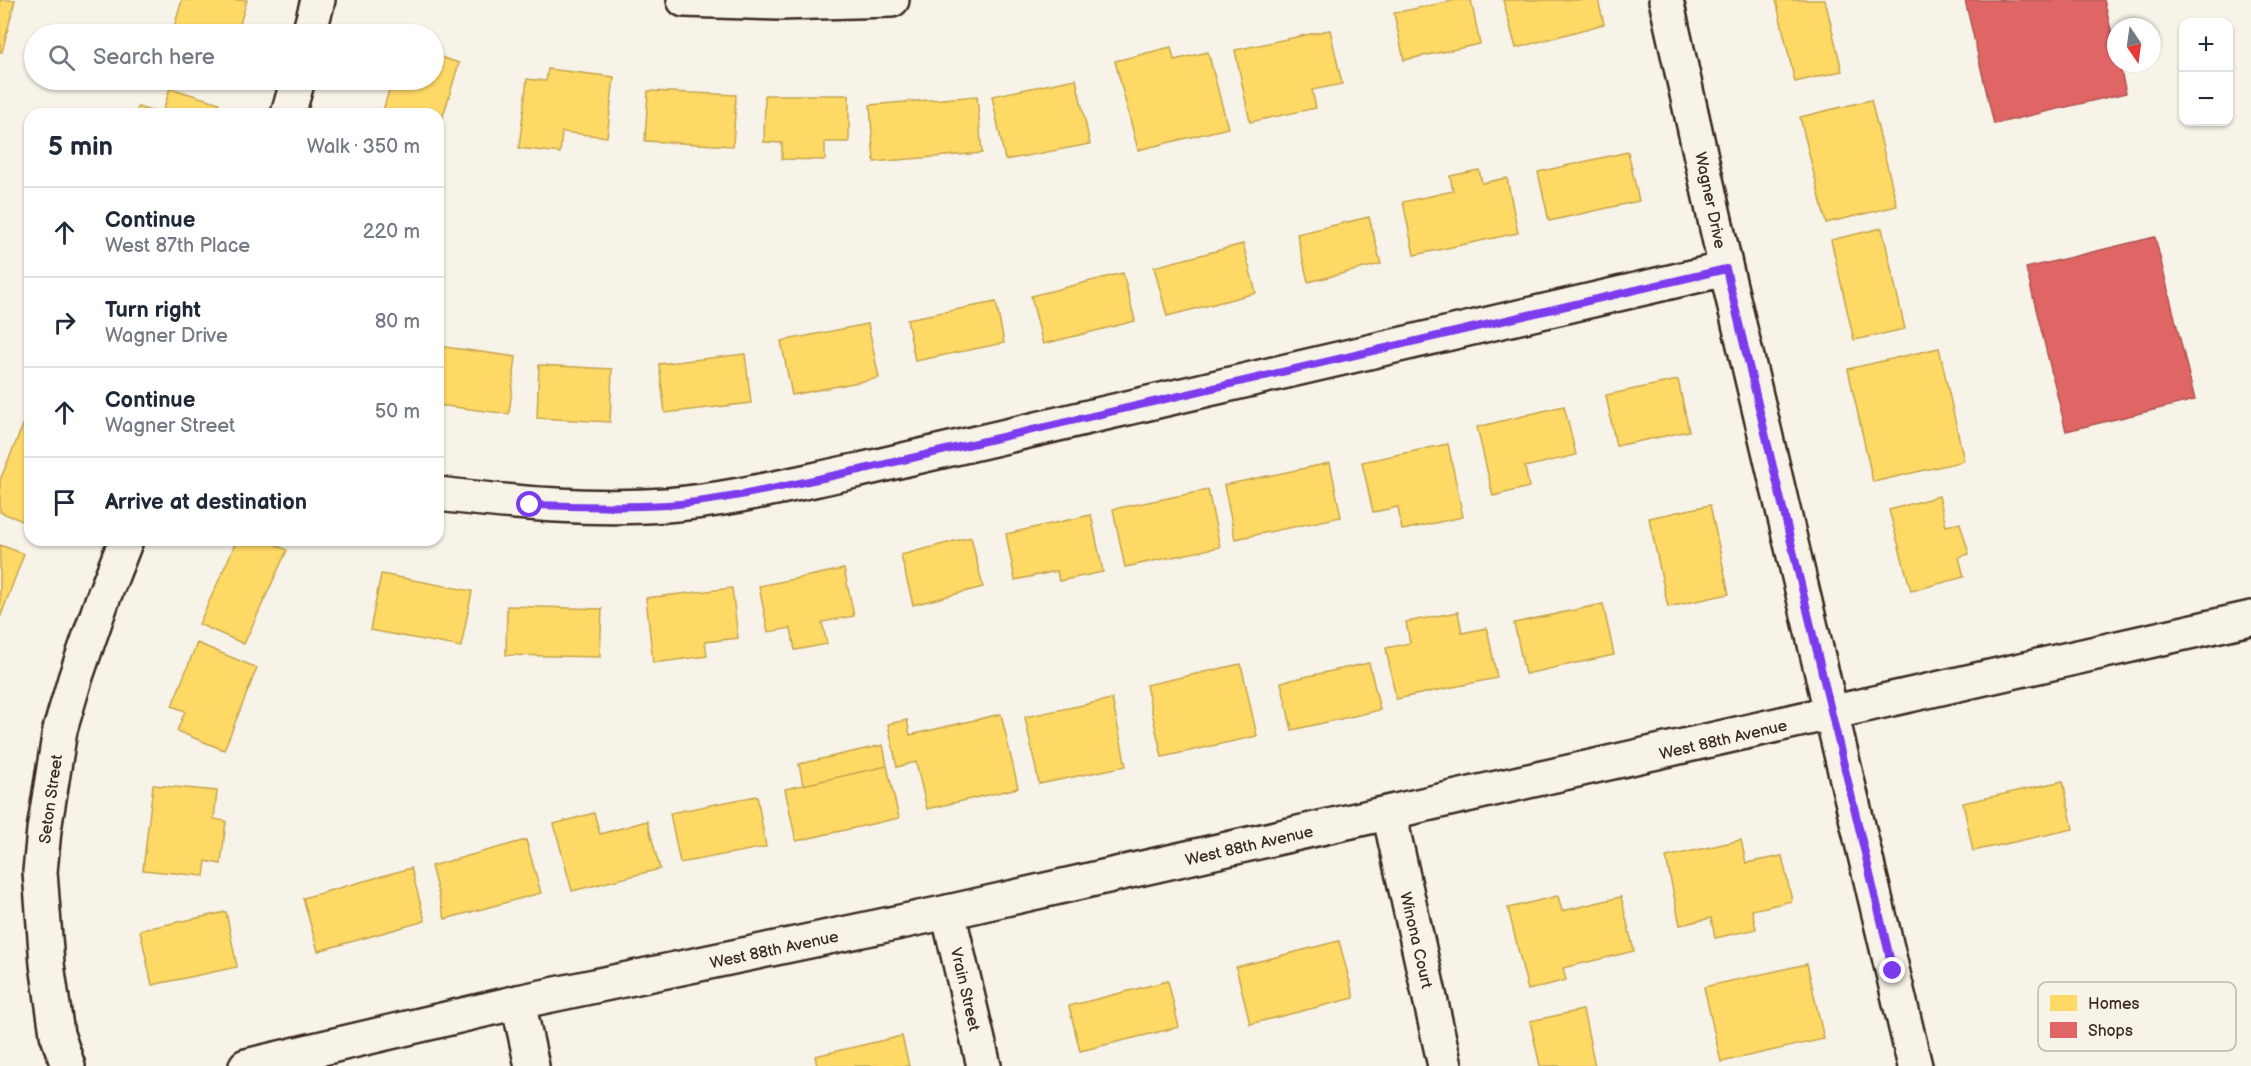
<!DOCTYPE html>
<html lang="en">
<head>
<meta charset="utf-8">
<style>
  body { margin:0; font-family:"Balsamiq Sans",sans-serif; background:#f6f6f7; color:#1f2937 }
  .controls { position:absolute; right:18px; top:18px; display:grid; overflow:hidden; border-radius:12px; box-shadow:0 2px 4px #0004 }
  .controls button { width:54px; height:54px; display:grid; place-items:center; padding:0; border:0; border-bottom:2px solid #e0e1e3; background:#fff; color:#1f2937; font:30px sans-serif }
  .compass { position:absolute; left:2107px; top:18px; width:54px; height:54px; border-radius:50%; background:#fff; box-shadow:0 2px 4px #0004; rotate:167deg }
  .stop { position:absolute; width:18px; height:18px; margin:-14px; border:4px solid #7c3aed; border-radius:50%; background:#fff }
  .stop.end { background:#7c3aed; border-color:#fff; box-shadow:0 2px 6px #0008 }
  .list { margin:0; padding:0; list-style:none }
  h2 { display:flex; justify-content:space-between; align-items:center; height:78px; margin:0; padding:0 24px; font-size:26px }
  h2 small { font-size:20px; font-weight:400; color:#747a83 }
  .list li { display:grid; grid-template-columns:39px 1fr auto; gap:18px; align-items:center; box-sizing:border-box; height:90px; padding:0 24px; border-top:2px solid #e0e1e3 }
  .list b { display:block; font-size:22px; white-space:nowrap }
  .list p { margin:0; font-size:20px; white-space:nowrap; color:#747a83 }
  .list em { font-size:20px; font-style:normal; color:#747a83 }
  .icon { flex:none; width:33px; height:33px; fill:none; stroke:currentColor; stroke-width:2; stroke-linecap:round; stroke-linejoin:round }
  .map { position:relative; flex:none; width:2251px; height:1066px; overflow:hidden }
  .search { position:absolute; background:#fff; box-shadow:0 2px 4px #0004; left:24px; top:24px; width:420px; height:66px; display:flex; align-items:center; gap:15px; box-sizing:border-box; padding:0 21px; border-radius:33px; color:#747a83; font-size:22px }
  .panel { position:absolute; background:#fff; box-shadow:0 2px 4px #0004; left:24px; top:108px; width:420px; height:438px; border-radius:18px }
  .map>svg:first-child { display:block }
  .homes { fill:#ffd966; stroke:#c4a450; stroke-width:1.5 }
  .shops { fill:#e06666; stroke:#ae5450; stroke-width:1.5 }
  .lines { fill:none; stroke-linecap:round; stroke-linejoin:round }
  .street-casing { stroke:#3b2a1e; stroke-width:38 }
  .secondary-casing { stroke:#3b2a1e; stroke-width:38 }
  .street { stroke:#f7f3e8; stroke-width:33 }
  .secondary { stroke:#f7f3e8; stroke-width:33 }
  .route { stroke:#7c3aed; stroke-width:8 }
  .labels { text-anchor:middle; stroke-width:6; stroke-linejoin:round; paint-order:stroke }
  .street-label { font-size:16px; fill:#3b2a1e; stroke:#f7f3e8 }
  .key { fill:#f7f3e8; stroke:#bfb7ab; stroke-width:1.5 }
  .key-label { font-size:16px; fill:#3b2a1e }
</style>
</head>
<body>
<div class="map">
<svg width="2251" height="1066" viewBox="0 0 2251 1066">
  <rect width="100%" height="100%" fill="#f7f3e8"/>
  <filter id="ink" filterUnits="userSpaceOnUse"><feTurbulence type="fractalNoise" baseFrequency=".0167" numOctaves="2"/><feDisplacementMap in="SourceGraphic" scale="12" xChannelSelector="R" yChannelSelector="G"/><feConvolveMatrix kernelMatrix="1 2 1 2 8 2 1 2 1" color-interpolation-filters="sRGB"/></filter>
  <g filter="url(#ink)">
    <path class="homes" d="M0 0H15L2 52H0Z
      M182 0H247L237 34H172Z
      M1457 0H1471L1480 44 1404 60 1394 13Z
      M1503 0H1598L1604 24 1516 48Z
      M1776 0H1825L1842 71 1795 82Z
      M1330 30 1342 84 1312 90 1316 108 1250 122 1235 50Z
      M1171 47 1174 60 1208 52 1228 128 1138 150 1115 61Z
      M434 55 459 63 438 133V114H382L392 80H434Z
      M548 69 614 77 607 137 562 132 560 153 519 148 527 79 546 81Z
      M1076 79 1090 144 1005 160 992 96Z
      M170 88 219 103 215 114H162Z
      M648 91 736 95 733 146 645 141Z
      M765 95H849V142H825V160L782 159V143L764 142Z
      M977 96 982 153 874 162 870 105Z
      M1871 100 1897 206 1826 223 1800 117Z
      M138 107 161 114H136Z
      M1628 152 1639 201 1549 221 1538 172Z
      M1479 170 1482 183 1507 178 1518 233 1414 255 1403 202 1453 191 1450 176Z
      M1369 217 1381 264 1308 282 1297 234Z
      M1882 228 1905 329 1854 340 1831 240Z
      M1243 244 1256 293 1167 316 1154 267Z
      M1123 273 1135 321 1043 344 1031 296Z
      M996 302 1004 343 915 361 907 319Z
      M868 324 879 378 792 395 781 341Z
      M438 346 516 357 509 414 438 405Z
      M1939 348 1964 461 1873 482 1848 369Z
      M745 354 751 403 665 413 659 364Z
      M539 365 612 369 610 422 537 418Z
      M1678 380 1689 431 1616 446 1606 395Z
      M1564 406 1576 455 1525 467 1529 487 1493 496 1477 427Z
      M24 423 30 425V524L0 512V480Z
      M1448 444 1463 517 1402 530 1398 507 1373 512 1362 462Z
      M1330 463 1341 517 1235 539 1224 485Z
      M1208 490 1220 547 1125 567 1113 509Z
      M1939 496 1946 526 1960 523 1969 554 1959 557 1964 577 1911 591 1889 510Z
      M1710 505 1729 594 1668 607 1649 518Z
      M1091 515 1103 572 1059 581 1057 571 1015 580 1006 534Z
      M971 537 983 587 913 605 901 555Z
      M237 540H265L287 550 244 644 199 624Z
      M0 545 24 554 0 618Z
      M844 569 854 616 822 622 827 644 795 650 791 628 768 632 759 586Z
      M381 574 472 591 461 647 370 630Z
      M732 588 738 638 705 642 707 656 653 663 646 598Z
      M1603 604 1614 655 1525 674 1514 623Z
      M507 606 602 609 600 657 506 655Z
      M1458 612 1462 633 1487 628 1497 678 1396 699 1386 648 1410 643 1406 622Z
      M197 643 257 668 224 750 177 731 185 711 172 706Z
      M1369 663 1380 710 1292 730 1281 682Z
      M1241 664 1257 736 1162 757 1146 685Z
      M1112 699 1126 766 1039 784 1025 717Z
      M1001 714 1018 788 927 809 916 762 897 767 888 724 907 720 910 735Z
      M883 745 887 766 803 785 799 764Z
      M887 766 899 818 796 841 785 789Z
      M2063 781 2073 829 1973 851 1963 803Z
      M153 785 217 791 214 819 226 821 221 864 206 861 204 876 143 870Z
      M757 796 766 847 680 863 670 813Z
      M594 813 600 834 647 821 660 869 572 891 554 824Z
      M526 840 541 893 445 919 431 866Z
      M1741 840 1746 863 1782 856 1792 901 1752 910 1756 929 1715 938 1711 918 1680 925 1666 857Z
      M411 868 425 921 318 951 303 898Z
      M1558 896 1562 911 1621 897 1634 951 1563 968 1566 980 1528 990 1508 908Z
      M226 912 237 967 152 985 140 930Z
      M1339 941 1354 998 1250 1024 1236 967Z
      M1807 964 1824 1039 1721 1062 1704 987Z
      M1168 981 1179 1027 1080 1051 1069 1006Z
      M1583 1010 1595 1066H1540L1530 1021Z
      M902 1036 909 1066H817L815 1056Z"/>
    <path class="shops" d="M1965 0H2104L2116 51V63H2119L2126 93 1994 124Z
      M2155 237 2195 400 2066 431 2026 268Z"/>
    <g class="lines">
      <defs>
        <path id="street" d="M684 0 780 3 892 0
          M1666 0 1726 269 1915 1066
          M309 34 318 0
          M288 114 298 80
          M438 494C515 503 589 510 666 505 731 500 796 483 860 470L1726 269
          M1389 813 1445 1066
          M948 912 984 1066
          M518 1002 532 1066
          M68 1066 57 1034 47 964 40 872 44 830 60 730 75 679 102 601 126 540"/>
        <path id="secondary" d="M246 1066 518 1002 948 912 2251 618"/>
      </defs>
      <use href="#street" class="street-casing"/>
      <use href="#secondary" class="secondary-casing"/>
      <use href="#street" class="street"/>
      <use href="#secondary" class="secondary"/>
    </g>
  </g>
  <g class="lines" filter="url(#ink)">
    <path class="route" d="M530 505C575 506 621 508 667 505 732 500 796 483 860 470L1726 269 1893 971"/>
  </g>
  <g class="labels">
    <g class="street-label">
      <text transform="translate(1711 200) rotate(78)" y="6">Wagner Drive</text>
      <text transform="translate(1723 739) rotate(-13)" y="6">West 88th Avenue</text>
      <text transform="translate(50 799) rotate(-82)" y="6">Seton Street</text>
      <text transform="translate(1249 845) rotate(-13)" y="6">West 88th Avenue</text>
      <text transform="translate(1417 940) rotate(77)" y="6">Winona Court</text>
      <text transform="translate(774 949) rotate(-12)" y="6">West 88th Avenue</text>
      <text transform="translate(966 989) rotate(77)" y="6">Vrain Street</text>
    </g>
  </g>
  <rect x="2038" y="982" width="198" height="69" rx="9" class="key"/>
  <rect x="2050" y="995" width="27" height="16" fill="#ffd966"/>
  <rect x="2050" y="1022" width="27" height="16" fill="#e06666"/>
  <g class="key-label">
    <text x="2088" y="1009">Homes</text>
    <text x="2088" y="1036">Shops</text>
  </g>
</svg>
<div class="controls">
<button>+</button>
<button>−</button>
</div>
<svg class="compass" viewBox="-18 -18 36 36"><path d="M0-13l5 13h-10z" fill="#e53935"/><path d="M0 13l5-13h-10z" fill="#747a83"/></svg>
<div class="stop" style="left:530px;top:505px"></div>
<div class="stop end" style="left:1893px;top:971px"></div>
<div class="search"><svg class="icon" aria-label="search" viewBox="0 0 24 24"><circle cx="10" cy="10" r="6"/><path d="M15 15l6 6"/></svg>Search here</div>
<section class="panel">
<h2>5 min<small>Walk · 350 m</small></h2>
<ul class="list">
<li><svg class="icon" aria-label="ahead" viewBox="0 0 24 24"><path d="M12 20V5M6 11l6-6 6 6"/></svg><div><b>Continue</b><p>West 87th Place</p></div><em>220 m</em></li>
<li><svg class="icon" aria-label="right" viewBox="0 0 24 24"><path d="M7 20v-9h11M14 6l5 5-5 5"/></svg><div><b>Turn right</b><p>Wagner Drive</p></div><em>80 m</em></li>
<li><svg class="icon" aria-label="ahead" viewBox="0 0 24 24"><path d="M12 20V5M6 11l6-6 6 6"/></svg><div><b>Continue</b><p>Wagner Street</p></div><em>50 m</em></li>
<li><svg class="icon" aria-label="arrive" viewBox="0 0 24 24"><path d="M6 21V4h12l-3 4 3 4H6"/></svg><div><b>Arrive at destination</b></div></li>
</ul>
</section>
</div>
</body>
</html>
